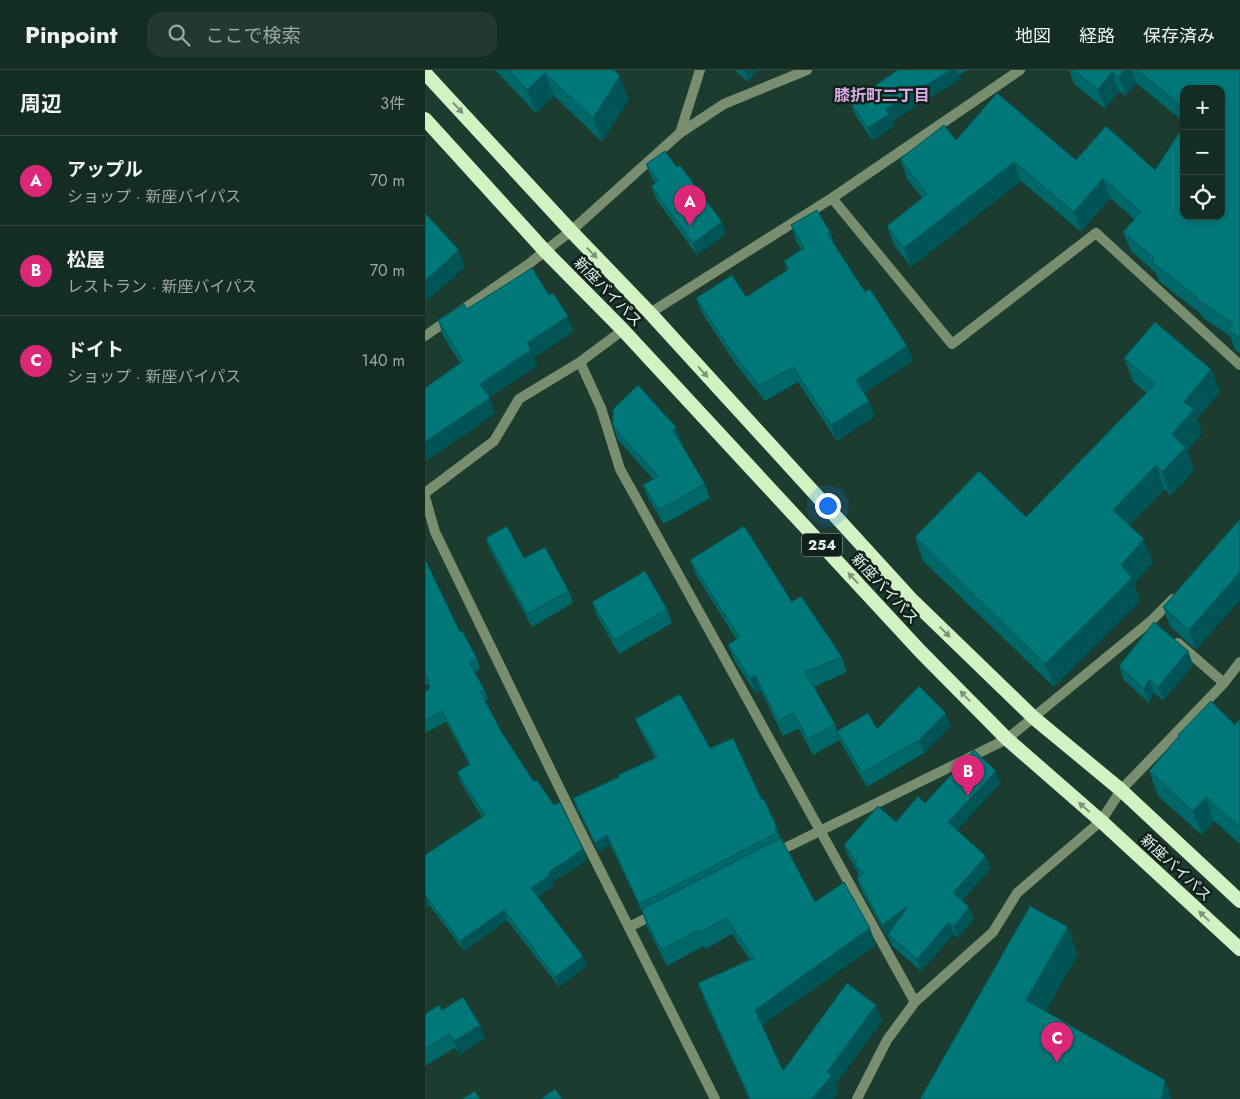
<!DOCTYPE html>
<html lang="ja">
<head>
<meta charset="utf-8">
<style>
  body { margin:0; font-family:Jost,"Noto Sans JP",sans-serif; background:#213930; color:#f1f3f6 }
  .controls { position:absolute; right:15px; top:15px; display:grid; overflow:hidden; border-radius:10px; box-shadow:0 2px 8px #0003 }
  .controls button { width:45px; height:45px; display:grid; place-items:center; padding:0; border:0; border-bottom:1px solid #334941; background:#142d23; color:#f1f3f6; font:25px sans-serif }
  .you { position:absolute; left:402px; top:435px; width:18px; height:18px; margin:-12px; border:4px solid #fff; border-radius:50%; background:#1a73e8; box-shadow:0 0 0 8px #1a73e833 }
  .badge { display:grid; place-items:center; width:32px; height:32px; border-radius:50%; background:#db2777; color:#fff; font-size:16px; font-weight:700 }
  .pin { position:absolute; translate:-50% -41px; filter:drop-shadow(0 1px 2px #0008) }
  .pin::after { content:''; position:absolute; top:26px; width:18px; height:15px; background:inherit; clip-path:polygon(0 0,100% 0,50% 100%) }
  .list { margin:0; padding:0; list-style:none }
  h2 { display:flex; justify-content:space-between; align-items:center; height:65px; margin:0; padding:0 20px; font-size:21px }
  h2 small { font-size:16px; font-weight:400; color:#9da8a6 }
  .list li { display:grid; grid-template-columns:32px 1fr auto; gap:15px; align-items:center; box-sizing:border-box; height:90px; padding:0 20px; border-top:1px solid #334941 }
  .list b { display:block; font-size:19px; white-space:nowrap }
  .list p { margin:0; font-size:16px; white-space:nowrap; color:#9da8a6 }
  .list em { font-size:16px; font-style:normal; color:#9da8a6 }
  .icon { flex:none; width:28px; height:28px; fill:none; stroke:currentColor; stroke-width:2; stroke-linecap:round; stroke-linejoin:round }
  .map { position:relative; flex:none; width:815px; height:1029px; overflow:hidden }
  header { display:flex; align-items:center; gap:30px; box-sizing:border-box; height:70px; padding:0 25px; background:#142d23; border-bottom:1px solid #334941 }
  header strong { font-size:24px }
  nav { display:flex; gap:28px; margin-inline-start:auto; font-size:18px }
  .search { width:350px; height:45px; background:#213930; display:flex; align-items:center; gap:12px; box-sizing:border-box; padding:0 18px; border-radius:15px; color:#9da8a6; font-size:19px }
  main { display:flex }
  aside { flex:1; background:#142d23 }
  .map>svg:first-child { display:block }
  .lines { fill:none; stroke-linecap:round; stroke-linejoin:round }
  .minor { stroke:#798d6f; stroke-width:10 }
  .tertiary { stroke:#798d6f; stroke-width:10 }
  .trunk { stroke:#d3f2c4; stroke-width:14 }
  .wall { fill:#006769 }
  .shaded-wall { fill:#005455 }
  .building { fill:#00787a; stroke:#005455 }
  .oneway { fill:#7c9478 }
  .labels { text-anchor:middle; stroke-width:5; stroke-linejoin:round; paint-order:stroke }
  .shield { fill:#12201a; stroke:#a4b5ad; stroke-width:1 }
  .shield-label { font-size:14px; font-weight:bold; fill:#e3f5ec }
  .street-label { font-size:15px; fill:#e3f5ec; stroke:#12201a }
  .neighbourhood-label { font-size:16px; font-weight:bold; fill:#dbabe9; stroke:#12201a }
</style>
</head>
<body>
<header>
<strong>Pinpoint</strong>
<div class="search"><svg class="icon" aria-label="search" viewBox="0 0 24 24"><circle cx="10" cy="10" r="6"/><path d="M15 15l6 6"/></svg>ここで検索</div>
<nav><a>地図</a><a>経路</a><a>保存済み</a></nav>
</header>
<main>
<aside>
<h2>周辺<small>3件</small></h2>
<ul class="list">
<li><span class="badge">A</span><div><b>アップル</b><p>ショップ · 新座バイパス</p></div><em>70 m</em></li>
<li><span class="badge">B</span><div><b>松屋</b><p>レストラン · 新座バイパス</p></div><em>70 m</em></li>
<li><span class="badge">C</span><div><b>ドイト</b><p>ショップ · 新座バイパス</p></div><em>140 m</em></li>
</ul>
</aside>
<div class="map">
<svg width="815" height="1029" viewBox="0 0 815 1029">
  <rect width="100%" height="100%" fill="#1b3c2f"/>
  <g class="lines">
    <path class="minor" d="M255 63 299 34 382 0
      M407 128 527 274 671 163 815 295
      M225 243 407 128 595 0
      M0 266 105 193 120 181
      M155 292 176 338 195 399 490 932
      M0 423 69 371 94 329 155 292 198 260
      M0 427 10 462 151 752 290 1029
      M753 573 799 613
      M350 783 582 669 727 550 748 529
      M204 857 230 844
      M432 1029 462 970 490 932 568 862 592 823 676 751 696 720 799 613 815 592"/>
    <path class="tertiary" d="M120 181 146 161 255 63 275 0"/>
    <path class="trunk" d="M0 3 146 161 225 243 486 529 609 648 696 720 815 831
      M0 49 120 181 198 260 495 581 582 669 676 751 815 879"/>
  </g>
  <path class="wall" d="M70 0H189L204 29 177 72 129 26 111 43Z
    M309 0H333L323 12Z
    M473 0H543L534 5 536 9 467 51 469 56 448 71 430 45 425 32Z
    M644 0H815V283L810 280 805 266 778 248 776 244 734 211 731 203 706 181 698 162 709 149 685 128 656 162 596 111 486 197 469 175 462 156 497 128 482 109 475 89 531 70 651 90 730 100 796 146 759 19V52L711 13 701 26 694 21 680 39 649 14Z
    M221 94 252 97 301 164 272 185 231 129 226 116 230 113 226 107Z
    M366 155 405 162 410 175 440 222 482 276 488 291 439 323 450 346 412 371 373 312 340 331 310 293 277 243 271 228 321 227 362 201 359 191 376 179 371 171Z
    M124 225 149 261 109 288 112 296 64 327 70 344 35 293 18 266 13 250 42 239Z
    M699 288 786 299 795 322 772 349 777 363 762 381 769 401 745 426 740 419 704 455 728 492 709 514 715 531 629 617 498 491 490 467 601 447 721 323 708 311Z
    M188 356 251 357 256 371 255 372 280 414 285 428 239 454 223 428 218 415 228 409 193 370Z
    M815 449 771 580 745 556 738 537Z
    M61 468 99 488 144 521 148 533 107 557 65 480Z
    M0 489 35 562 52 588 55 599 49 602 59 619 63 630 60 631 76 661 109 712 158 779 162 790 128 812 129 815 113 827 162 896 134 917 82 850 39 881 4 835 0 838V785L57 747 36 713 32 702 44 694 21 652 0 663V621L3 620 5 617 1 614H0Z
    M265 490 367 532 417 587 422 602 389 617 410 654 412 661 526 656 499 683 442 717 417 675 415 670 388 685 374 659 358 666 336 621 331 624 309 590 303 575 311 569 271 505Z
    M167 532 242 539 247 553 194 584 172 546Z
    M763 581 768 595 738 631 729 622 724 633 699 610 694 596Z
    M210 649 285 678 337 730 352 758 355 767 354 768V769L390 832 451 875 337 955 358 1001 457 951 410 1015 413 1023 407 1029H324L279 929 273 913 325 890 307 864 281 879 279 876 242 896 223 859 217 842 185 774 174 782 151 737 148 728 193 708 230 688 214 658Z
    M815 649V774L789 751 777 765 733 726 724 701 753 667V665L810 655Z
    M576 713 532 760 566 798 537 831 544 837 549 849 533 868 529 864 496 901 467 876 463 866 462 867 436 820 432 808 434 807 431 799 429 796 426 790 424 788 419 775 471 752 500 733Z
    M17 940 55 955 60 968 34 985 30 978 0 996V944Z"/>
  <path class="shaded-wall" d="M319 0H333L323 12Z
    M526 0H532L536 9 467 51 469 56 448 71 443 58 461 39Z
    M699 0H707L711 13 701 26 694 7Z
    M687 2 694 21 680 39 673 19Z
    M120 3 129 26 111 43 102 20Z
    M195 6 204 29 177 72 168 48Z
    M589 92 596 111 486 197 479 178Z
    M678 108 685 128 656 162 649 142Z
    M297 152 301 164 272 185 268 173Z
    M34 180 40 197 0 233V211Z
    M143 246 149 261 109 288 112 296 60 330 55 314 102 273Z
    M482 276 488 291 436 325 431 310Z
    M786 299 795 322 772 349 777 363 762 381 769 401 745 426 737 402 747 364 759 332Z
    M65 328 70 344 0 392V372Z
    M444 331 450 346 412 371 406 355Z
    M251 357 256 371 253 374 248 360Z
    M731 395 740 419 696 463 688 440Z
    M719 469 728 492 709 514 715 531 629 617 620 594 696 495Z
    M815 502V530L771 580 764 560Z
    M763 581 768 595 738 631 733 617Z
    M330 605 336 621 331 624 325 608Z
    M724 609 729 622 724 633 719 619Z
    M521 643 526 656 499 683 494 670Z
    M571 701 576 713 528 765 523 752Z
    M781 727 789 751 777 765 768 741Z
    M182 765 185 774 174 782 170 773Z
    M158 779 162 790 128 812 129 815 110 829 106 818 124 802Z
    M561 786 566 798 533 836 528 823Z
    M0 824 4 835 0 838Z
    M483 836 463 864V866L462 867 457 855Z
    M544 837 549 849 533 868 529 856Z
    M79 840 82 850 39 881 35 871Z
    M524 852 529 864 496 901 492 889Z
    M643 857 653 885 611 958 601 930Z
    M445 858 451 875 336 956 330 940Z
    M158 886 162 896 134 917 130 907Z
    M451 935 457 951 410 1015 413 1023 407 1029H386L402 1002Z
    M55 955 60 968 34 985 29 971Z
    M740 1010 747 1029H737Z"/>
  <path class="building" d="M84 0H189L195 6 168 48 120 3 102 20Z
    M473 0H526L461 39 464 44 443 58 425 32Z
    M648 0H699L694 7 687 2 673 19Z
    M712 0H815V268L803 260 808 253 771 229 772 227 727 192 729 188 698 162 716 142 678 108 649 142 589 92 479 178 462 156 502 124 475 89 519 55 531 70 572 23 651 90 681 56 730 100 759 55V146H796V19H759V38Z
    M240 81 252 97 255 95 297 152 268 173 226 116 233 111 221 94Z
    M392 140 405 162 402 163 440 222 445 219 482 276 431 310 444 331 406 355 368 297 334 316 304 278 271 228 307 205 321 227 364 199 359 191 379 178 366 155Z
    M0 143 34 180 0 211Z
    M107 198 124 225 128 223 143 246 102 273 106 280 55 314 65 328 0 372V318L38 291 13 250 39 234 42 239Z
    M730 252 786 299 759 332 769 339 747 364 760 378 737 402 731 395 688 440 719 469 696 495 707 508 620 594 490 467 554 401 601 447 730 314 699 288Z
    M213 315 251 357 248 360 280 414 234 440 218 415 233 406 188 356V339Z
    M815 449V502L764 560 738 537Z
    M82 456 99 488 120 477 144 521 102 544 61 468Z
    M319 456 367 532 376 526 417 587 380 602 410 654 383 669 368 643 353 651 330 605 325 608 304 577 303 575 314 567 265 490Z
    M0 489 35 562 37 561 52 588 44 592 59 619 55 621 76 661 109 712 112 710 129 735 135 732 158 779 124 802 125 805 106 818 158 886 130 907 79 840 35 871 0 825V785L60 745 32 702 45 694 17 641 0 651V621L3 620 5 616 2 607 0 606Z
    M220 501 242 539 189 570 167 532Z
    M729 552 763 581 733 617 724 609 719 619 694 596Z
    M494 616 521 643 494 670 437 703 412 661 443 643 452 659Z
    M255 624 285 678 308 668 337 730 339 729 352 758 350 759 352 763 214 834 182 765 170 773 148 728 194 707 193 705 232 687 210 649Z
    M786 631 810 655 815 649V757L781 727 768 741 724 701 754 666 753 665Z
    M549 680 571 701 523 752 561 786 528 823 544 837 529 856 524 852 492 889 463 864 483 836 457 855 432 808 439 803 430 795 432 791 424 784 426 782 419 775 453 736 471 752 493 726 500 733Z
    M356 768 390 832 419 812 445 858 330 940 358 1001 422 913 451 935 402 1002 407 1006 386 1029H325L273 913 329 888 301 848 275 863 273 860 236 880 217 842H218L217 839Z
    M605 836 643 857 601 930 740 1010 737 1029H495Z
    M38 927 55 955 29 971 25 964 0 979V944L14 935 17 940Z
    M130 1019 137 1029H116Z
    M50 1021 55 1029H37Z"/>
  <defs><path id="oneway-solid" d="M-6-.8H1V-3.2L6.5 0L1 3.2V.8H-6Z" transform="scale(1.25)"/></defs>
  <g class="oneway">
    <use href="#oneway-solid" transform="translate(33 38) rotate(47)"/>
    <use href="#oneway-solid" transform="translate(167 183) rotate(46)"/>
    <use href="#oneway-solid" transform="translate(278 302) rotate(48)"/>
    <use href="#oneway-solid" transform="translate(428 508) rotate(-133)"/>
    <use href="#oneway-solid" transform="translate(520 562) rotate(44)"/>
    <use href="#oneway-solid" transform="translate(540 626) rotate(-134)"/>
    <use href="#oneway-solid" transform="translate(659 737) rotate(-139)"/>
    <use href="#oneway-solid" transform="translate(779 846) rotate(-137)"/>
  </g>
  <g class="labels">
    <rect class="shield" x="377" y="463.5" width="40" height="23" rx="4"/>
    <g class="shield-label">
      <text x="397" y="480">254</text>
    </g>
    <g class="street-label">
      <text transform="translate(183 222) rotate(46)" y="5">新座バイパス</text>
      <text transform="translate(460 519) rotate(47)" y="5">新座バイパス</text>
      <text transform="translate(751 798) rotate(43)" y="5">新座バイパス</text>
    </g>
    <g class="neighbourhood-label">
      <text x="457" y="31">膝折町二丁目</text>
    </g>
  </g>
</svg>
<div class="controls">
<button>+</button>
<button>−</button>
<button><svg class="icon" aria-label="locate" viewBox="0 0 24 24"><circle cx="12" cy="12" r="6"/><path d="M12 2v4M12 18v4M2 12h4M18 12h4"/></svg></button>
</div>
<div class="you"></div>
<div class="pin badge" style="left:265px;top:156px">A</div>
<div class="pin badge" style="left:543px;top:726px">B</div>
<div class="pin badge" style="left:632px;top:993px">C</div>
</div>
</main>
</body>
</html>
